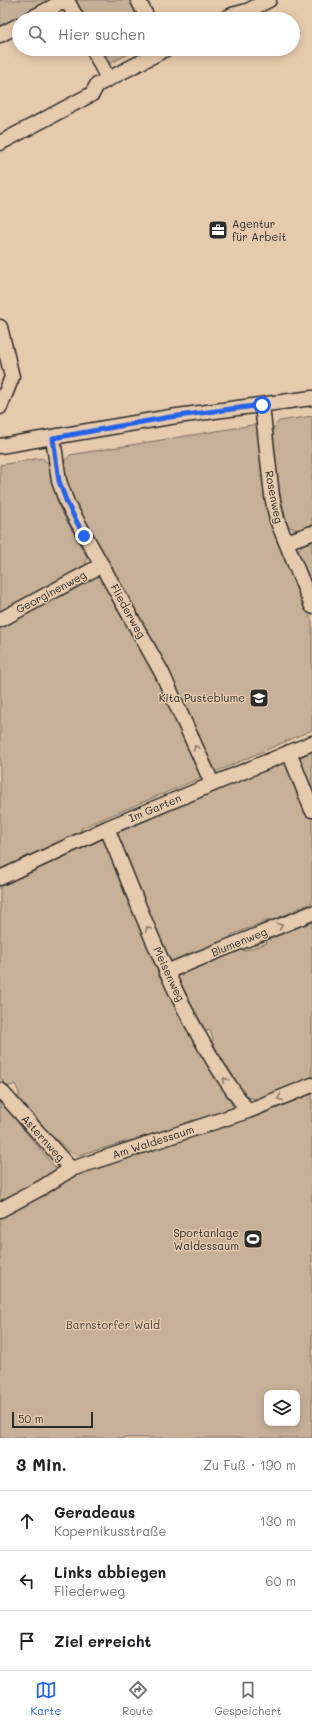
<!DOCTYPE html>
<html lang="de">
<head>
<meta charset="utf-8">
<style>
  body { margin:0; font-family:Mali,sans-serif; background:#f6f6f6; color:#202124 }
  .controls { position:absolute; right:12px; bottom:12px; display:grid; overflow:hidden; border-radius:8px; box-shadow:0 2px 10px #0003 }
  .controls button { width:36px; height:36px; display:grid; place-items:center; padding:0; border:0; border-bottom:1px solid #e0e0e0; background:#fff; color:#202124; font:20px sans-serif }
  .scale { position:absolute; left:12px; bottom:10px; width:81px; box-sizing:border-box; padding-left:4px; border:2px solid #2b2b2b; border-top:0; font-size:11px; line-height:14px; white-space:nowrap; color:#2b2b2b; -webkit-text-stroke:3px #e6caad; paint-order:stroke }
  .stop { position:absolute; width:12px; height:12px; margin:-9px; border:3px solid #2563eb; border-radius:50%; background:#fff }
  .stop.end { background:#2563eb; border-color:#fff; box-shadow:0 1px 4px #0008 }
  .list { margin:0; padding:0; list-style:none }
  h2 { display:flex; justify-content:space-between; align-items:center; height:52px; margin:0; padding:0 16px; font-size:17px }
  h2 small { font-size:13px; font-weight:400; color:#757577 }
  .list li { display:grid; grid-template-columns:26px 1fr auto; gap:12px; align-items:center; box-sizing:border-box; height:60px; padding:0 16px; border-top:1px solid #e0e0e0 }
  .list b { display:block; font-size:15px; white-space:nowrap }
  .list p { margin:0; font-size:13px; white-space:nowrap; color:#757577 }
  .list em { font-size:13px; font-style:normal; color:#757577 }
  .icon { flex:none; width:22px; height:22px; fill:none; stroke:currentColor; stroke-width:2; stroke-linecap:round; stroke-linejoin:round }
  .map { position:relative; flex:none; width:312px; height:1438px; overflow:hidden }
  .search { position:absolute; background:#fff; box-shadow:0 2px 10px #0003; left:12px; right:12px; top:12px; height:44px; display:flex; align-items:center; gap:10px; box-sizing:border-box; padding:0 14px; border-radius:22px; color:#757577; font-size:15px }
  .sheet { height:232px; background:#fff }
  nav { display:flex; justify-content:space-around; align-items:center; box-sizing:border-box; height:56px; border-top:1px solid #e0e0e0; background:#fff; font-size:11px; color:#757577 }
  nav a { display:grid; justify-items:center; gap:2px }
  nav .on { color:#2563eb }
  .map>svg:first-child { display:block }
  .green { fill:#c7b098; stroke:#796e62; fill-rule:evenodd }
  .lines { fill:none; stroke-linecap:round; stroke-linejoin:round }
  .minor-casing { stroke:#2b2b2b; stroke-width:17 }
  .minor { stroke:#e6caad; stroke-width:14 }
  .oneway { stroke:#887a6c }
  .route { stroke:#2563eb; stroke-width:5 }
  .labels { text-anchor:middle; stroke-width:3; stroke-linejoin:round; paint-order:stroke }
  .poi-label { font-size:11px; fill:#2b2b2b; stroke:#e6caad; text-anchor:end }
  .street-label { font-size:11px; fill:#2b2b2b; stroke:#e6caad }
  .park-label { font-size:11px; fill:#423f3b; stroke:#e6caad }
</style>
</head>
<body>
<div class="map">
<svg width="312" height="1438" viewBox="0 0 312 1438">
  <rect width="100%" height="100%" fill="#e6caad"/>
  <filter id="ink" filterUnits="userSpaceOnUse"><feTurbulence type="fractalNoise" baseFrequency=".025" numOctaves="2"/><feDisplacementMap in="SourceGraphic" scale="8" xChannelSelector="R" yChannelSelector="G"/><feConvolveMatrix kernelMatrix="1 2 1 2 8 2 1 2 1" color-interpolation-filters="sRGB"/></filter>
  <g filter="url(#ink)">
    <path class="green" d="M0 0H45L47 4 0 28Z
      M74 0H133L143 19H84Z
      M99 49H138L107 65Z
      M312 416V526L299 531 288 526C279 495 274 464 271 431L279 421Z
      M259 424 301 594 312 622V730L213 773 156 648 127 595 89 533 70 494 62 464 70 455Z
      M42 458 49 464 59 507 87 557 85 568 0 614V465Z
      M312 541V592L296 554 302 545Z
      M96 576 106 580 124 608 203 777 81 828V832L0 870V629Z
      M312 752V805L297 759Z
      M290 760 312 815V903L294 910 296 916 275 925 272 919 231 935 233 942 170 966 115 834Z
      M105 838 234 1109 208 1119 75 1156 49 1133 16 1097 20 1095 15 1084 8 1087 0 1078V886Z
      M312 916V1077L256 1099 239 1095 208 1045 213 1039 210 1030 202 1032 173 973 242 946 244 951 267 943 264 935Z
      M312 1093V1438H0V1210L71 1169 249 1116ZM267 1393H297V1423H267Z
      M0 1101 57 1170 0 1204Z"/>
    <g class="lines">
      <defs>
        <path id="minor" d="M138 0 148 19
          M30 19 60 3 69 4 77 19
          M224 19 232 15 247 11 269 0
          M0 35 19 25
          M93 49 108 79
          M0 143 92 94 97 85 166 49
          M0 327 12 377 0 407
          M262 405 272 496 277 520 312 606
          M53 438 59 481 67 503 162 673 212 783
          M0 446 170 417 312 398
          M286 542 312 533
          M0 620 102 565
          M289 752 312 810
          M107 828C147 926 183 1027 248 1111
          M0 878 107 828 312 743
          M166 972 312 913
          M0 1090 71 1169
          M0 1210 43 1187 71 1169 248 1111 312 1085"/>
      </defs>
      <use href="#minor" class="minor-casing"/>
      <use href="#minor" class="minor"/>
    </g>
    <defs><path id="oneway-chevron" d="M-2-3.5L2.5 0L-2 3.5" fill="none" stroke-width="1.6" stroke-linecap="round" stroke-linejoin="round"/></defs>
    <g class="oneway">
      <use href="#oneway-chevron" transform="translate(196 748) rotate(-114)"/>
      <use href="#oneway-chevron" transform="translate(280 926) rotate(-22)"/>
      <use href="#oneway-chevron" transform="translate(148 929) rotate(-112)"/>
      <use href="#oneway-chevron" transform="translate(225 1080) rotate(-122)"/>
      <use href="#oneway-chevron" transform="translate(280 1098) rotate(158)"/>
    </g>
  </g>
  <g class="lines" filter="url(#ink)">
    <path class="route" d="M84 536 67 503 59 481 53 438 170 417 262 405"/>
  </g>
  <defs>
    <symbol id="office-square" viewBox="-11 -11 22 22"><rect x="-9" y="-9" width="18" height="18" rx="4" fill="#2b2b2b" stroke="#e6caad"/><path d="M-6-3h4V-5.5h4V-3h4V5H-6ZM-1-4.5V-3h2v-1.5ZM-6 0V1H6V0Z" fill="#fff"/></symbol>
    <symbol id="school-square" viewBox="-11 -11 22 22"><rect x="-9" y="-9" width="18" height="18" rx="4" fill="#2b2b2b" stroke="#e6caad"/><path d="M0-5L7-2L0 1L-7-2ZM-4 1L0 2.5L4 1V4Q0 6-4 4Z" fill="#fff"/></symbol>
    <symbol id="stadium-square" viewBox="-11 -11 22 22"><rect x="-9" y="-9" width="18" height="18" rx="4" fill="#2b2b2b" stroke="#e6caad"/><path d="M0-5a6.5 5 0 1 0 0 10a6.5 5 0 1 0 0-10ZM-3.5-1.8h7v3.6h-7Z" fill="#fff"/></symbol>
  </defs>
  <g fill-rule="evenodd">
    <use href="#office-square" x="207" y="219" width="22" height="22"/>
    <use href="#school-square" x="248" y="687" width="22" height="22"/>
    <use href="#stadium-square" x="242" y="1228" width="22" height="22"/>
  </g>
  <g class="labels">
    <g class="poi-label">
      <text x="232" y="228" text-anchor="start">Agentur<tspan x="232" dy="13">für Arbeit</tspan></text>
      <text x="245" y="702">Kita Pusteblume</text>
      <text x="239" y="1237">Sportanlage<tspan x="239" dy="13">Waldessaum</tspan></text>
    </g>
    <g class="street-label">
      <text transform="translate(274 497) rotate(79)" y="4">Rosenweg</text>
      <text transform="translate(51 592) rotate(-28)" y="4">Georginenweg</text>
      <text transform="translate(128 611) rotate(61)" y="4">Fliederweg</text>
      <text transform="translate(155 808) rotate(-23)" y="4">Im Garten</text>
      <text transform="translate(239 942) rotate(-22)" y="4">Blumenweg</text>
      <text transform="translate(169 974) rotate(65)" y="4">Meisenweg</text>
      <text transform="translate(43 1138) rotate(48)" y="4">Asternweg</text>
      <text transform="translate(153 1142) rotate(-18)" y="4">Am Waldessaum</text>
    </g>
    <g class="park-label">
      <text x="113" y="1329">Barnstorfer Wald</text>
    </g>
  </g>
</svg>
<div class="controls">
<button><svg class="icon" aria-label="layers" viewBox="0 0 24 24"><path d="M12 4l9 5-9 5-9-5zM3 14l9 5 9-5"/></svg></button>
</div>
<div class="scale">50 m</div>
<div class="stop" style="left:262px;top:405px"></div>
<div class="stop end" style="left:84px;top:536px"></div>
<div class="search"><svg class="icon" aria-label="search" viewBox="0 0 24 24"><circle cx="10" cy="10" r="6"/><path d="M15 15l6 6"/></svg>Hier suchen</div>
</div>
<section class="sheet">
<h2>3 Min.<small>Zu Fuß · 190 m</small></h2>
<ul class="list">
<li><svg class="icon" aria-label="ahead" viewBox="0 0 24 24"><path d="M12 20V5M6 11l6-6 6 6"/></svg><div><b>Geradeaus</b><p>Kopernikusstraße</p></div><em>130 m</em></li>
<li><svg class="icon" aria-label="left" viewBox="0 0 24 24"><path d="M17 20v-9H6M10 6l-5 5 5 5"/></svg><div><b>Links abbiegen</b><p>Fliederweg</p></div><em>60 m</em></li>
<li><svg class="icon" aria-label="arrive" viewBox="0 0 24 24"><path d="M6 21V4h12l-3 4 3 4H6"/></svg><div><b>Ziel erreicht</b></div></li>
</ul>
</section>
<nav>
<a class="on"><svg class="icon" aria-label="map" viewBox="0 0 24 24"><path d="M3 6l6-2 6 2 6-2v14l-6 2-6-2-6 2zM9 4v14M15 6v14"/></svg>Karte</a>
<a><svg class="icon" aria-label="directions" viewBox="0 0 24 24"><path d="M12 3l9 9-9 9-9-9zM9 14v-3h6M13 9l2 2-2 2"/></svg>Route</a>
<a><svg class="icon" aria-label="saved" viewBox="0 0 24 24"><path d="M7 4h10v16l-5-4-5 4z"/></svg>Gespeichert</a>
</nav>
</body>
</html>
